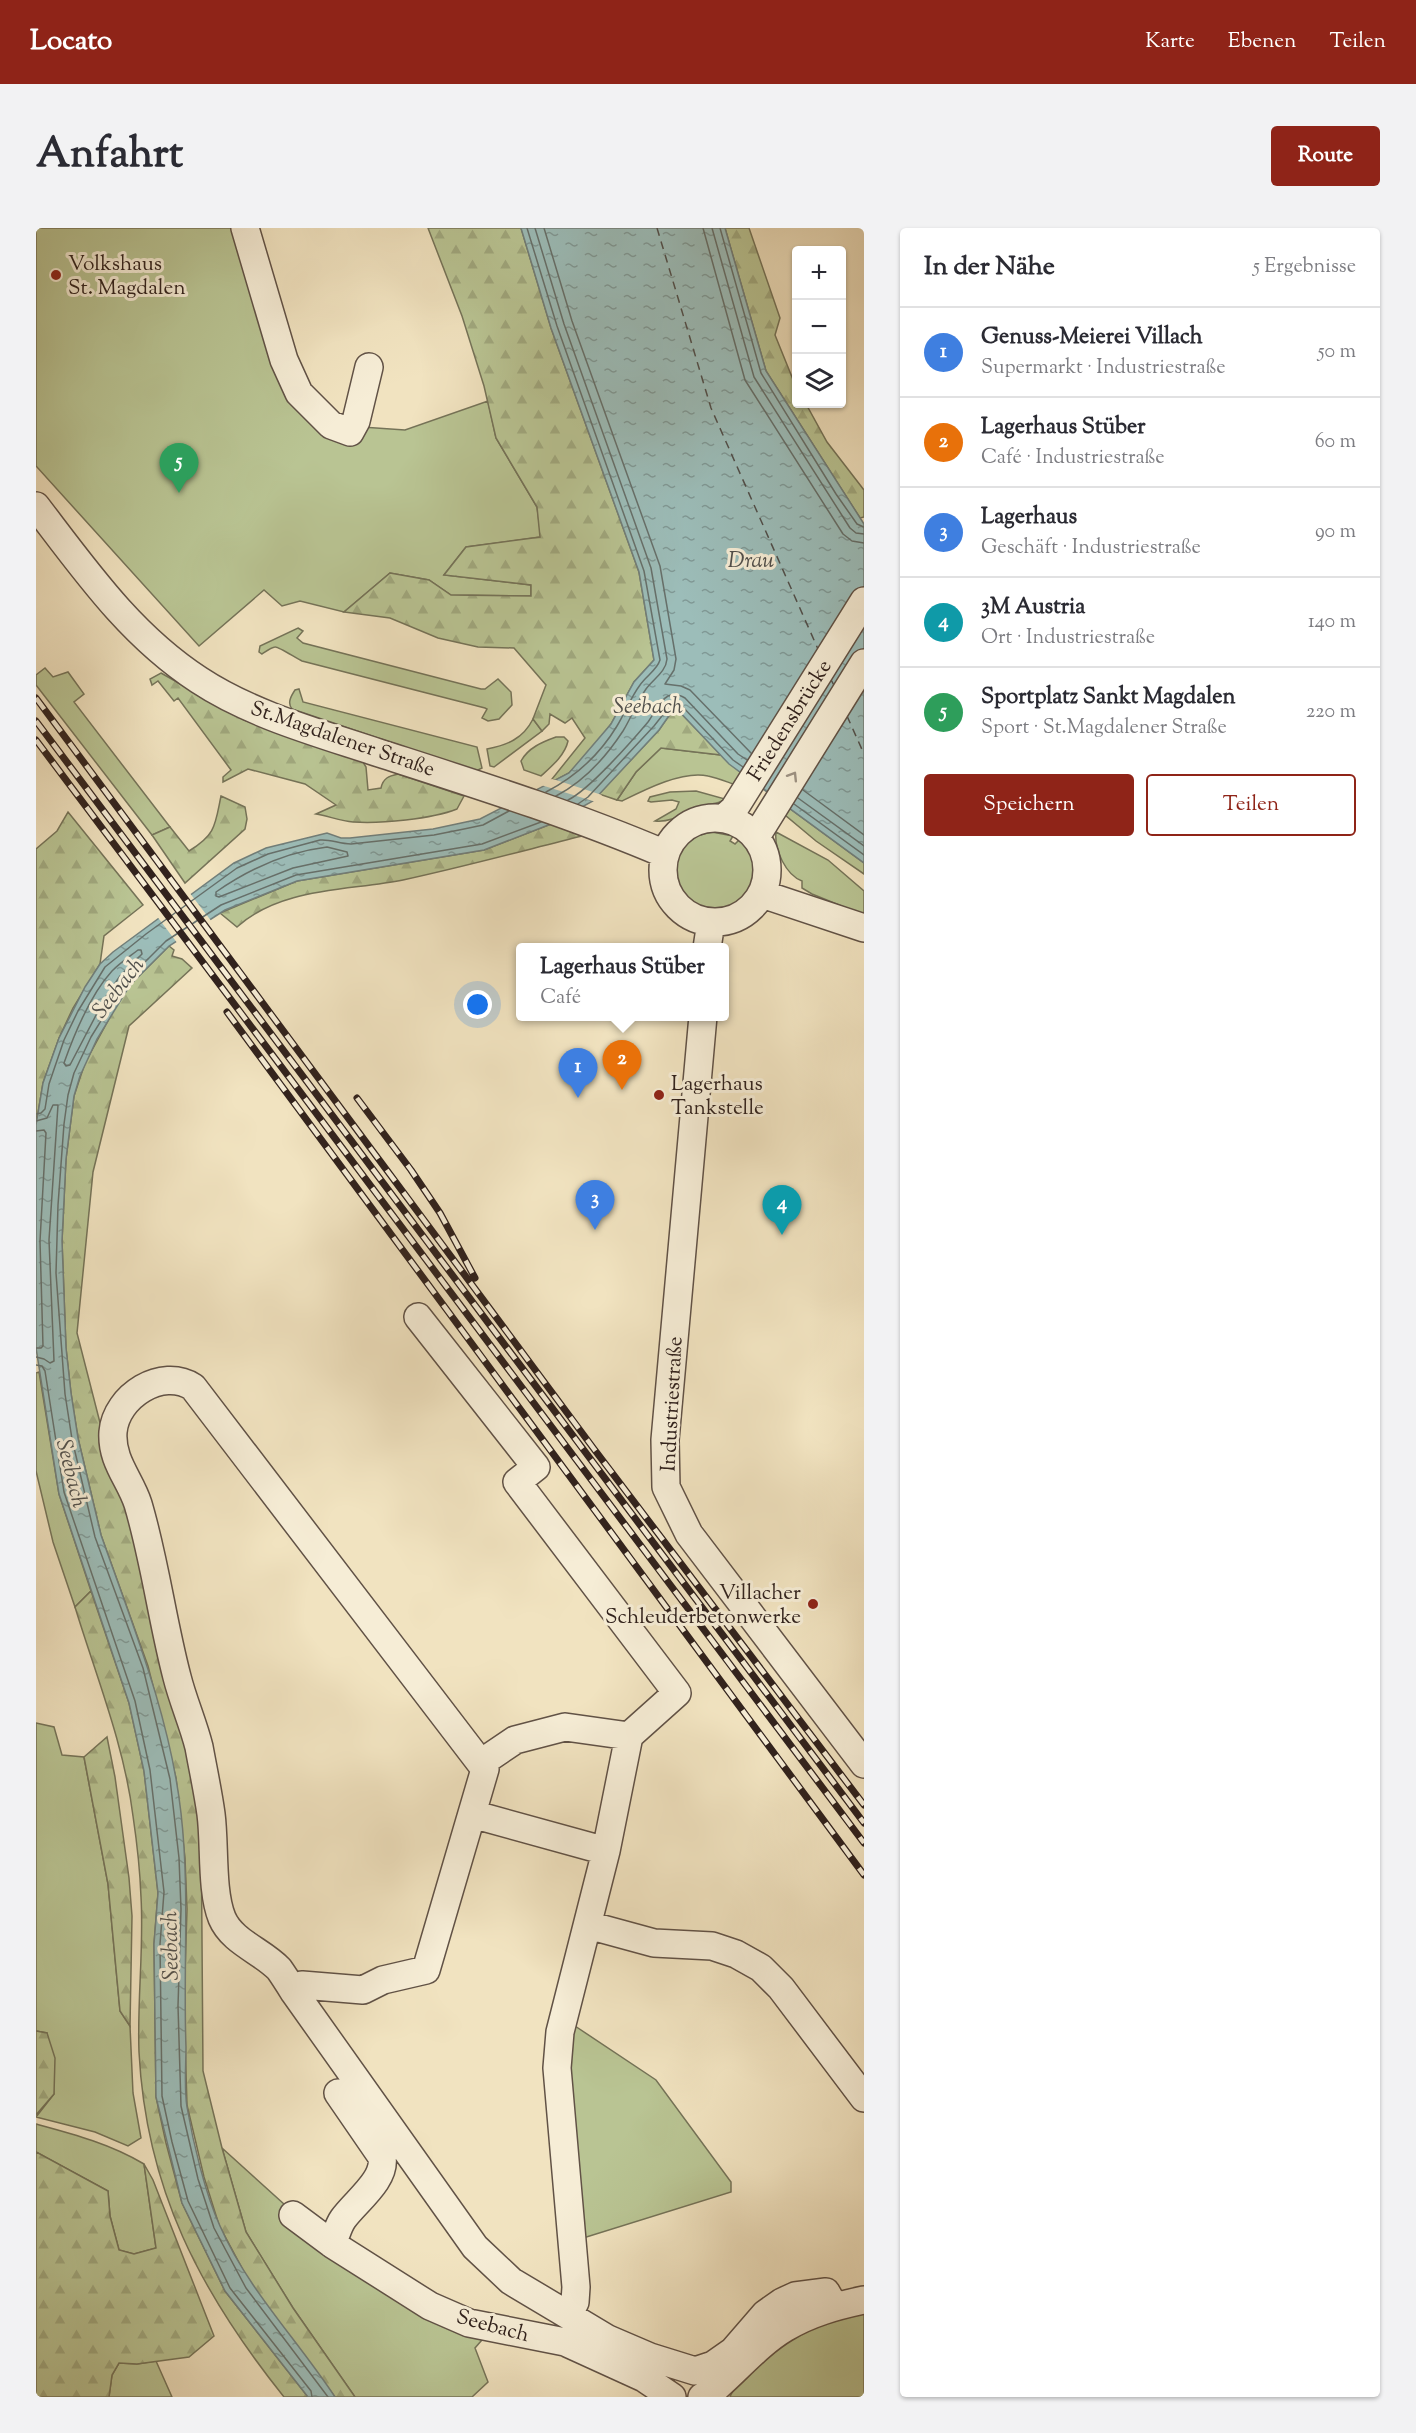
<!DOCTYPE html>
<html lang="de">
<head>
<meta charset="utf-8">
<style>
  body { margin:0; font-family:"Sorts Mill Goudy",serif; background:#f2f2f3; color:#2b2b33 }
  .controls { position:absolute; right:18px; top:18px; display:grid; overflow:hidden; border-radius:6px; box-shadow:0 2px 4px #0004 }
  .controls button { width:54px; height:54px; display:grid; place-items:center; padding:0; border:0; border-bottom:2px solid #e1e1e2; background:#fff; color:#2b2b33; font:30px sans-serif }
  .you { position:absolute; left:442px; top:777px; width:21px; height:21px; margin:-15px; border:4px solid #fff; border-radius:50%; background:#1a73e8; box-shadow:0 0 0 9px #1a73e833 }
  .badge { display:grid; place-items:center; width:39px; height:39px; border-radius:50%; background:#8f2418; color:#fff; font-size:20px; font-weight:700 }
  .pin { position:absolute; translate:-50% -50px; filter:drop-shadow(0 2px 3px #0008) }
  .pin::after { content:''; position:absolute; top:32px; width:21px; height:18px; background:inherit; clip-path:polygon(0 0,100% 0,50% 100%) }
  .popup { position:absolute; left:480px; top:715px; width:213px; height:78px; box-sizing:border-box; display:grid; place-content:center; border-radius:6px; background:#fff; filter:drop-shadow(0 2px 4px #0005); font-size:20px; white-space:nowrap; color:#7c7c81 }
  .popup b { font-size:22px; color:#2b2b33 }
  .popup::after { content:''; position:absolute; left:50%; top:100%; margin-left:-12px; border:12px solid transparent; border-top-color:#fff }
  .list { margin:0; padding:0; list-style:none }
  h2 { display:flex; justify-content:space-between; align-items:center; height:78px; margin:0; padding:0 24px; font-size:26px }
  h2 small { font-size:20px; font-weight:400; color:#7c7c81 }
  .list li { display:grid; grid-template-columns:39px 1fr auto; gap:18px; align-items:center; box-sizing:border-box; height:90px; padding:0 24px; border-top:2px solid #e1e1e2 }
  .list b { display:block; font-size:22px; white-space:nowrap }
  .list p { margin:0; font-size:20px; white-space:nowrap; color:#7c7c81 }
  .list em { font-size:20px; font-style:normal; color:#7c7c81 }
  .actions { display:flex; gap:12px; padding:18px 24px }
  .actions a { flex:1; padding:14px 0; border:2px solid #8f2418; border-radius:6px; text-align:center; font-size:21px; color:#8f2418 }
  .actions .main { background:#8f2418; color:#fff }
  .icon { flex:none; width:33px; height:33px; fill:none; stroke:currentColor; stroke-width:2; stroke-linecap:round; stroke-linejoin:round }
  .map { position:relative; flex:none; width:828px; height:2169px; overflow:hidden; border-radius:6px }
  header { display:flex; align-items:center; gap:36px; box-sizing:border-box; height:84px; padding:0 30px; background:#8f2418; color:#fff }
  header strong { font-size:28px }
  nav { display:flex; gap:33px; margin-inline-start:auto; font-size:21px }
  .intro { display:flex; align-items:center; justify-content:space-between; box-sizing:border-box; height:144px; padding:0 36px }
  h1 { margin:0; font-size:42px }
  .button { padding:15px 27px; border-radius:6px; background:#8f2418; color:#fff; font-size:21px; font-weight:700 }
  main { display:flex; gap:36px; padding:0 36px }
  aside { flex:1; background:#fff; border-radius:6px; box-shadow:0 2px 4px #0004 }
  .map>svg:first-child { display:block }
  .green { fill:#b9c493; stroke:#757358; stroke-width:1.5 }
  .forest { fill:url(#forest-firs); stroke:#757358; stroke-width:1.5 }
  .water { fill:url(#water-ripples); stroke:#717f7b; stroke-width:1.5 }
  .pier { fill:#f1e3c0 }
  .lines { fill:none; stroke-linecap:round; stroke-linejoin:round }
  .shore { stroke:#66706b; stroke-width:1.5 }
  .ferry { stroke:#51504c; stroke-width:1.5; stroke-dasharray:8 6; stroke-linecap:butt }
  .minor-casing { stroke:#615246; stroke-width:30 }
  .minor { stroke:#f6edd6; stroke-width:27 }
  .rail-casing { stroke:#31221d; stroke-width:7 }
  .rail { stroke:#f6edd6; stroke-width:4.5; stroke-dasharray:14; stroke-linecap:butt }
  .oneway { stroke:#9d9283 }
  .poi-dot { fill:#8f2418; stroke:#f6edd6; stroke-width:2 }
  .labels { text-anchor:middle; stroke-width:6; stroke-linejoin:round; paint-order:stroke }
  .poi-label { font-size:21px; fill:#31221d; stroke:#f6edd6; text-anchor:start }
  .street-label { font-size:21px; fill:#31221d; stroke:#f6edd6 }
  .water-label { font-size:22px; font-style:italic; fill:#51504c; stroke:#f6edd6 }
</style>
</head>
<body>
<header>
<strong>Locato</strong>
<nav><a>Karte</a><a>Ebenen</a><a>Teilen</a></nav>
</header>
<div class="intro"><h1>Anfahrt</h1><a class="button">Route</a></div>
<main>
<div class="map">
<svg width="828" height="2169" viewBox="0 0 828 2169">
  <defs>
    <pattern id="forest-firs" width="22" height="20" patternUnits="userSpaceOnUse" patternTransform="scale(1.5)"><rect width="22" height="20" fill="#b9c493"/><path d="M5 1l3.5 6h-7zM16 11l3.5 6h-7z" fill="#a0a87e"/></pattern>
    <pattern id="water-ripples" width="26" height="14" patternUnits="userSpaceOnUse" patternTransform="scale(1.5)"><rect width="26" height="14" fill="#9cbdb9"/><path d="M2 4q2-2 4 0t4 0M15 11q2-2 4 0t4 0" fill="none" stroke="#809996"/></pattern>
  </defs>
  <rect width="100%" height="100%" fill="#f1e3c0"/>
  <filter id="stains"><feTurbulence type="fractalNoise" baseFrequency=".00333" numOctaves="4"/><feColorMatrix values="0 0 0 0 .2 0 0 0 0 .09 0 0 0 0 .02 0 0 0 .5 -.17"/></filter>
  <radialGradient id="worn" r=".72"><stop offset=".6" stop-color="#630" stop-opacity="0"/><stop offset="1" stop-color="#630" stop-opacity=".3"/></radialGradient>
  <path class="green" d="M0 0H202L242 142 289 209 317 215 326 199 369 202 452 173 460 210 501 279 505 309 430 319 408 347 495 357V368L415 367 393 352 354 345 308 384 264 373 246 378 228 362 163 418 0 238Z
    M262 400 267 403 261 410 267 415 445 461H449L462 451 475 464 476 477 463 491 452 493 446 490 451 481 449 480 266 433C261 431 242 418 239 419 236 419 229 424 226 426L223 424 224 418Z
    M9 440 17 449 32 444 48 466 38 474 134 599 116 607 0 457V447Z
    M263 461 267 474 441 519 446 540 440 543 256 481C251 475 255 468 259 462Z
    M497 491 506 503 458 539 454 538 451 521C471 517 487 511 497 491Z
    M520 509H528L532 513C529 527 516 538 505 548L488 542 485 533C492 520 506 514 520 509Z
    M625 520 685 527 706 546 700 557C691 554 682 550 672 548 647 542 608 562 586 573L581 572 600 544Z
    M660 563 689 571C682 577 674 575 666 578 650 584 636 595 619 593L640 581 643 574 636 572 615 574 612 573 614 569 634 564Z
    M753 580 828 635V646L780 613 749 587Z
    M676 604 697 608 694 613 699 616 703 612C751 656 679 715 647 669 639 658 636 646 639 634 644 616 659 607 676 604Z
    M740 604 792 632 828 663V687L776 666 766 660V653C750 647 738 622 740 604Z
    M3 1144 23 1266 55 1363 39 1379 17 1314 0 1243V1145Z
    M0 1495 18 1499 26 1527 48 1529 72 1656 84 1783 94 1798 97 1865 105 1910 92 1918 59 1904 0 1889 18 1866 11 1805 0 1803Z
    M536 1796 620 1852 695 1954V1964L544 2011 529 1833Z
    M0 1896C37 1906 75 1916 108 1936L120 2020 98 2026 83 2022 74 1988 72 1963 0 1924Z
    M186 1920 310 2032 452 2105 439 2120 452 2154 436 2169H319L257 2080 210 2004Z
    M828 2083V2169H694C701 2150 748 2113 766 2104 785 2094 808 2089 828 2083Z
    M120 2133 136 2169H73L76 2147 83 2135 101 2136Z"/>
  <path class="forest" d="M392 0H485L515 100 603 344 618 432 598 454 575 496 555 522 533 545 520 552 516 551 549 510 536 490 529 495 514 486 513 496 506 503 497 491 510 457 478 420 442 419 402 410 354 390 308 384 354 345 393 352 415 367 495 368V357L408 347 430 319 504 309 501 279 460 210 448 158 426 88Z
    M689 0H713L744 90 739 107 760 159V176H770L791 214 828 262V289L824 290 730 143Z
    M125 445 208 492 327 534 330 539 332 562 345 560C347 550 353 548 362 546L428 568 421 581C396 591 344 596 317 594 305 593 292 588 280 586L300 577 269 556 212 541 187 554V549L195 542 142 470 138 473 122 453 116 457 114 451Z
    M639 479 685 527 625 520 600 544 581 572 563 566 623 502Z
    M185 568 209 579 211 591 209 601 149 655 116 607 134 599 153 623C180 607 179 597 185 568Z
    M32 584 107 677 68 708 64 736 37 780 23 810 7 855 0 897V621L21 603Z
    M515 596 546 608C486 623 427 639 367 652 312 663 245 659 201 699L184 685 261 653 448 622Z
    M133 718 138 722 136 728 146 731 156 740 93 798 57 944 41 1105 71 1222 107 1338 165 1581 167 1843 186 1920 210 2004 257 2080 319 2169H299L215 2057 183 1997 168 1949 151 1877 148 1778 151 1681 149 1630 140 1550 112 1438 65 1307 42 1210 35 1165 30 1120 26 1013 30 931 38 868 49 835 80 778 94 757Z
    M55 1363 93 1475 108 1543 122 1665 118 1716 120 1869 130 1915 146 1975 189 2063 272 2169H248C164 2064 110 1961 103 1824 101 1772 108 1721 105 1669 104 1642 101 1615 97 1588 88 1516 60 1448 39 1379Z
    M71 1509 79 1549 93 1650 96 1688 94 1798 84 1783 72 1656 48 1529Z
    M0 1803 11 1805 19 1830 18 1866 0 1887Z
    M0 1924 72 1963 74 1988 83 2022 98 2026 120 2020 108 1936 117 1952 178 2108 153 2129 101 2136 83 2135 76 2147 73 2169H0Z"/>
  <path class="water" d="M485 0H689L730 143 828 296V635L693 536 639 479 623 502 557 573 515 596 448 622 261 653 189 682 133 718 94 757 61 811 44 848 38 868 30 931 26 1013 30 1120 35 1165 42 1210 65 1307C97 1398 134 1488 145 1585 154 1663 147 1741 150 1819 150 1838 148 1860 151 1879 157 1914 169 1965 184 1998 212 2062 261 2111 299 2169H272L189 2063 146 1975 120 1869 118 1716 122 1665 108 1543 93 1475 23 1266 0 1120V897L7 855 23 810 49 759 64 736 77 724 198 635 230 620 283 607 291 605 305 610H314L397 601 444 591 533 545 575 496 598 454 618 432 603 344 515 100Z"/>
  <path class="pier" d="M516 551 520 552 566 567 560 574 505 557Z
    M153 664 176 694 142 716 120 687Z"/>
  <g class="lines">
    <path class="shore" d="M491 0 521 98 608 343 624 432C621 442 610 448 604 457 595 469 589 485 581 498 564 526 539 549 510 564
      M499 0 528 96 615 340 631 431C630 444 617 451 610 461 601 474 595 490 587 503 570 529 547 554 520 568
      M508 0 536 93 624 338 640 431 638 442 629 456 645 458 654 462 715 525
      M667 0 709 152 807 306 816 313 828 315
      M676 0 718 149 814 300 820 305 828 306
      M684 0 725 145 800 266 821 296 828 299
      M767 562 828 607
      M762 570 828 618
      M532 572C553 562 596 513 612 494 618 486 623 473 632 468 638 465 644 467 649 470L702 526 711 532
      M542 576 552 569 618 498 637 474 644 476 697 532 707 539
      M758 576 828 627
      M291 619 311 624 312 628 257 640 183 669 180 668V664C213 641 250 624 291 619Z
      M102 722H105L106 726 84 748 69 770 34 837 30 838 28 835C39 804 54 767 76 743 84 735 93 729 102 722Z
      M0 886 5 885 9 881 13 856 28 812 42 783 69 739 110 706 201 640 232 626 284 612C295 611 303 616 315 616L398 607 428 601 447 597 473 583
      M0 893 11 890 17 877H22L13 1012 18 1133 14 1135 8 1131 0 1129
      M0 903 8 902 10 905 4 1013 7 1118 5 1120H0
      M0 1137 6 1138 9 1143 28 1264 99 1473 114 1542 128 1664 124 1716 126 1868 136 1914 152 1973 194 2060 275 2163 276 2169
      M292 2169 210 2060 178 2000 162 1951 145 1878 142 1778 145 1681 143 1630 134 1551 107 1440 59 1309 36 1211 29 1166 20 1045 22 977 28 896 32 867 38 845 55 809 89 754 130 713 185 677 260 647 446 616 505 594"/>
    <path class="ferry" d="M621 0 675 180 782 421
      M794 450 799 459
      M811 488 828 526"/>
    <defs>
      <path id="minor" d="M209 0 248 132 263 165 295 197 314 204 320 193 333 139
        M0 278C49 342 94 407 163 452 216 487 283 505 343 525 439 556 535 586 629 626
        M627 642a52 52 0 1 1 104 0a52 52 0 1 1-104 0Z
        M688 590 698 581 828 373
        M721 607 828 435
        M726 666 828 700
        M671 720 675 694
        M667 788 629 1212 630 1259 653 1306 828 1536
        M382 1089 500 1239 481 1254 641 1465 593 1508 570 1623 524 1804 521 1840 540 2059 539 2074 533 2086
        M445 1535 479 1512 529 1499 593 1508
        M436 1586 570 1623
        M552 1697 618 1715 676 1718 700 1726 725 1740 745 1760 828 1870
        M258 1764 266 1757 327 1762 347 1752 390 1742 449 1541 157 1159C126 1139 80 1168 77 1204 75 1233 94 1251 102 1276 119 1333 126 1392 141 1449 147 1473 157 1495 163 1519 167 1541 172 1564 175 1586 179 1616 175 1663 186 1690 196 1714 226 1723 243 1741 248 1748 253 1756 258 1764L439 2019 475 2053 572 2111 614 2129 659 2143 677 2137 697 2123 729 2086 746 2074 759 2068 790 2064 798 2078
        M257 1987 296 2016 394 2078 433 2095 529 2114 608 2150 636 2169
        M296 2016C300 2008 302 1998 307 1991 320 1973 350 1952 346 1929L302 1865
        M666 2169 675 2164C699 2144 722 2116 749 2100 774 2085 800 2078 828 2072"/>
    </defs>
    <use href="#minor" class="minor-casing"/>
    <use href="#minor" class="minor"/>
    <defs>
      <path id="rail" d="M0 470 558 1221 828 1577
        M0 493 828 1595
        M0 512 828 1615
        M191 784 828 1647
        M321 870 375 942 404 985 439 1050"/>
    </defs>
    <use href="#rail" class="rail-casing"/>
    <use href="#rail" class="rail"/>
  </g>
  <defs><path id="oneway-chevron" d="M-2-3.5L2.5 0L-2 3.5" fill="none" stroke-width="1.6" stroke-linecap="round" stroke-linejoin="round" transform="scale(1.5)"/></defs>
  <use class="oneway" href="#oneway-chevron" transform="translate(757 548) rotate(-58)"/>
  <g class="poi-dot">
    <circle cx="20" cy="47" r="6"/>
    <circle cx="623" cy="867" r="6"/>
    <circle cx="777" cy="1376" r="6"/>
  </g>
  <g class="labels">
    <g class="poi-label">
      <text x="32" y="42">Volkshaus<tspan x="32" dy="24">St. Magdalen</tspan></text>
      <text x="635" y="862">Lagerhaus<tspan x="635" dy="24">Tankstelle</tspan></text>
      <text x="765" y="1371" text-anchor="end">Villacher<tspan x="765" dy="24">Schleuderbetonwerke</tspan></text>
    </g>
    <g class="street-label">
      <text transform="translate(753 492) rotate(-58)" y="7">Friedensbrücke</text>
      <text transform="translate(307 510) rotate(19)" y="7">St.Magdalener Straße</text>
      <text transform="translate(635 1176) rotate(-87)" y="7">Industriestraße</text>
      <text transform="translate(457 2097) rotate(15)" y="7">Seebach</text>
    </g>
    <g class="water-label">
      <text x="715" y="339">Drau</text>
      <text x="612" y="485">Seebach</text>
      <text transform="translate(81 759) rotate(-52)" y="8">Seebach</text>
      <text transform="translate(37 1245) rotate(76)" y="8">Seebach</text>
      <text transform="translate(133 1718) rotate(-91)" y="8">Seebach</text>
    </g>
  </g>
  <rect width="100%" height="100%" filter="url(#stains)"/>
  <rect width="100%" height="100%" fill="url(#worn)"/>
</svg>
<div class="controls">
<button>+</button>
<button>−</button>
<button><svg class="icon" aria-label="layers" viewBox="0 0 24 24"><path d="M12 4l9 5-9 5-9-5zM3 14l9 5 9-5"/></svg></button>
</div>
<div class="you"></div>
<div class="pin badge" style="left:542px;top:870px;background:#3f7fe0">1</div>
<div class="pin badge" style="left:586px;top:862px;background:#e8710a">2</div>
<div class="popup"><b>Lagerhaus Stüber</b>Café</div>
<div class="pin badge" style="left:559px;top:1002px;background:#3f7fe0">3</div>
<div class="pin badge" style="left:746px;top:1007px;background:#0f9aa8">4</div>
<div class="pin badge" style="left:143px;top:265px;background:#2e9e5b">5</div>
</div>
<aside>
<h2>In der Nähe<small>5 Ergebnisse</small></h2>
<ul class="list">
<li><span class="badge" style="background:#3f7fe0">1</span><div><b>Genuss-Meierei Villach</b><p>Supermarkt · Industriestraße</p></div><em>50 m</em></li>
<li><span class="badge" style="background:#e8710a">2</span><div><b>Lagerhaus Stüber</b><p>Café · Industriestraße</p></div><em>60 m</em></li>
<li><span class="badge" style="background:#3f7fe0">3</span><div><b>Lagerhaus</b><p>Geschäft · Industriestraße</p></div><em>90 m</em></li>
<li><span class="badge" style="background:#0f9aa8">4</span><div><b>3M Austria</b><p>Ort · Industriestraße</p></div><em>140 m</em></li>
<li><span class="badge" style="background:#2e9e5b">5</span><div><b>Sportplatz Sankt Magdalen</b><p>Sport · St.Magdalener Straße</p></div><em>220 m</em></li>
</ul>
<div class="actions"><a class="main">Speichern</a><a>Teilen</a></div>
</aside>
</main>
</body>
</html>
